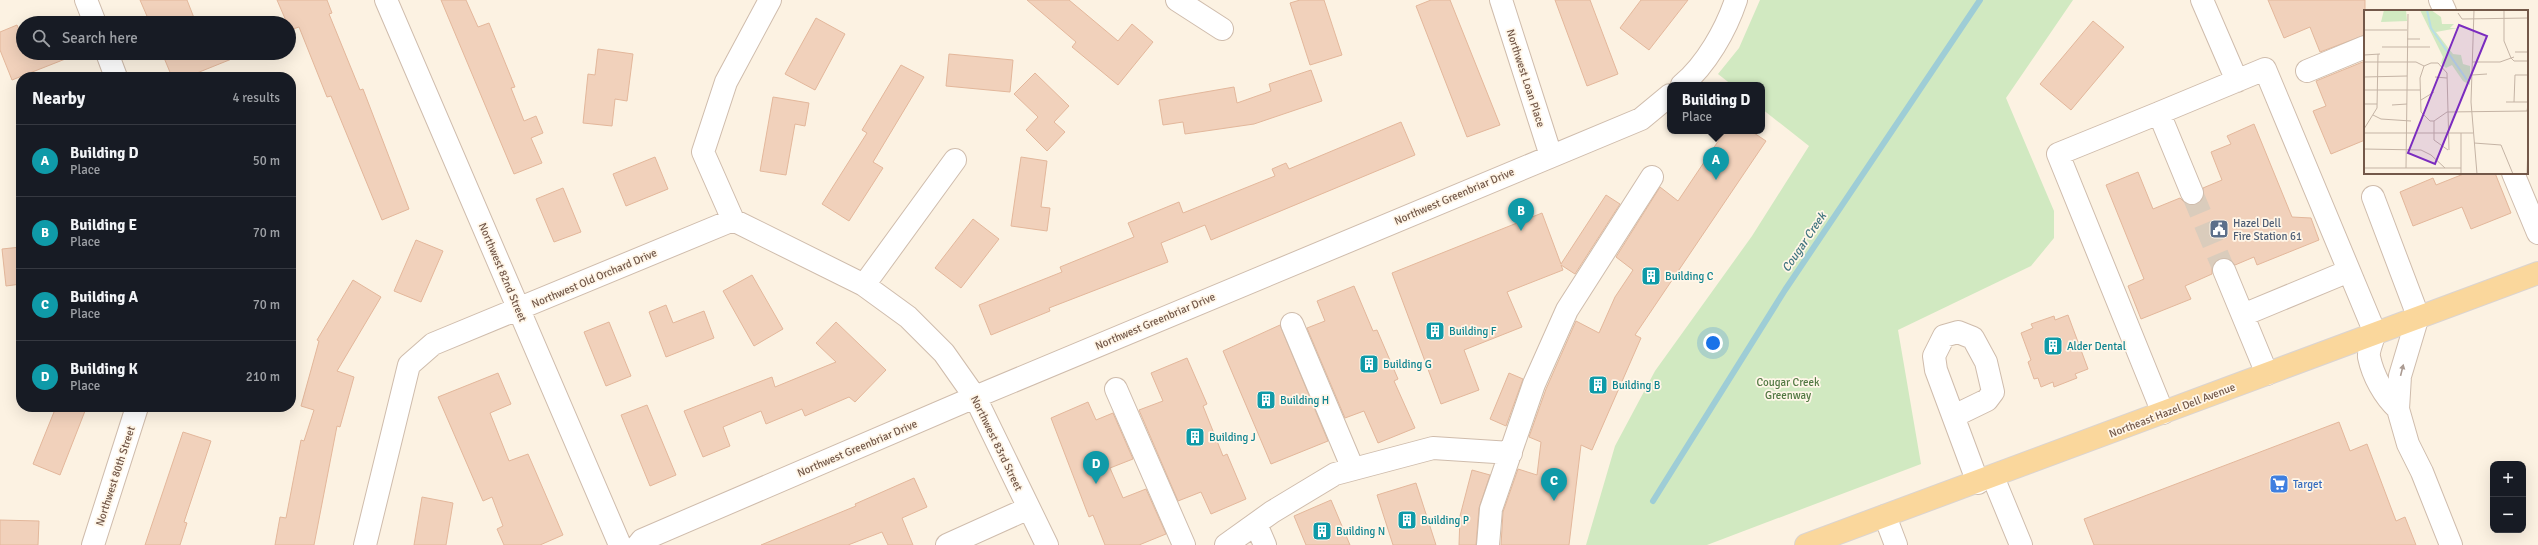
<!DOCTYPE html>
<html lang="en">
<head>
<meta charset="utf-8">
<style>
  body { margin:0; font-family:Signika,sans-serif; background:#242831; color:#f1f3f6 }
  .controls { position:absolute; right:12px; bottom:12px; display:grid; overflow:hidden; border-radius:8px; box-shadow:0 4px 16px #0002 }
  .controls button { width:36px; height:36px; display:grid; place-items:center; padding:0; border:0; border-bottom:1px solid #363941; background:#171b24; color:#f1f3f6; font:20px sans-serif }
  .you { position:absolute; left:1713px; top:343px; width:14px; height:14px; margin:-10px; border:3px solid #fff; border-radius:50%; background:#1a73e8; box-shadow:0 0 0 6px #1a73e833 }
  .badge { display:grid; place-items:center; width:26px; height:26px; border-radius:50%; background:#1a73e8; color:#fff; font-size:13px; font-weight:700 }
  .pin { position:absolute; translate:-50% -33px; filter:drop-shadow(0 1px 2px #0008) }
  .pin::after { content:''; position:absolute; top:21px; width:14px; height:12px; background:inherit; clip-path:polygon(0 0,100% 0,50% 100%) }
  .popup { position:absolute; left:1667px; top:82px; width:98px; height:52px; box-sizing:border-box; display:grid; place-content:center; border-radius:8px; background:#171b24; filter:drop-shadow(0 1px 3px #0005); font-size:13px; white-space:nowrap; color:#9ea1a6 }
  .popup b { font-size:15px; color:#f1f3f6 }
  .popup::after { content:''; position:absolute; left:50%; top:100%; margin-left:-8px; border:8px solid transparent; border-top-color:#171b24 }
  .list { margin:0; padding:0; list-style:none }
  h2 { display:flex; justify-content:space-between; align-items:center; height:52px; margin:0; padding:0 16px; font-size:17px }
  h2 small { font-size:13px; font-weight:400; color:#9ea1a6 }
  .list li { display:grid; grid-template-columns:26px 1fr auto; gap:12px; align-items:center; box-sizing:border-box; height:72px; padding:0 16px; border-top:1px solid #363941 }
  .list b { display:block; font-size:15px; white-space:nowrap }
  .list p { margin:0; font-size:13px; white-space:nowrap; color:#9ea1a6 }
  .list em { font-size:13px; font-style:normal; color:#9ea1a6 }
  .icon { flex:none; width:22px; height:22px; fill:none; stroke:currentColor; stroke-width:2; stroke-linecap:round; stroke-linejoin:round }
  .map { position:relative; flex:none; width:2538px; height:545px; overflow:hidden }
  .search { position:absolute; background:#171b24; box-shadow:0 4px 16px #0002; left:16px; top:16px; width:280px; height:44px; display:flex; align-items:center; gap:10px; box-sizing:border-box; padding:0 14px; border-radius:22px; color:#9ea1a6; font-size:15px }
  .panel { position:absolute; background:#171b24; box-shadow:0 4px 16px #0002; left:16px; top:72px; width:280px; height:340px; border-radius:16px }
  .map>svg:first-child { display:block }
  .green { fill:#d1e9c1 }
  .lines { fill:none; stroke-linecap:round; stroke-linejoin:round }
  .stream { stroke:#9ecdd6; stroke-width:6 }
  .building { fill:#f1d1bb; stroke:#e3b79b }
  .minor-tunnel { stroke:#daccbc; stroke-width:22; stroke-dasharray:22 11; stroke-linecap:butt }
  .minor-casing { stroke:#cfbcac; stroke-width:24 }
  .major-casing { stroke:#dbd4d0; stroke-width:24 }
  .minor { stroke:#fff; stroke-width:22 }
  .major { stroke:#fad79c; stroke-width:22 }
  .oneway { fill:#ab9b92 }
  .labels { text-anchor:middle; stroke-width:3.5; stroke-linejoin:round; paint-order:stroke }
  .street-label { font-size:11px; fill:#735849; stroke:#fff6e8 }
  .service-label { font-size:11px; fill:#4e5e75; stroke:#fff6e8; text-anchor:start }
  .culture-label { font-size:11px; fill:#0d838f; stroke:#fff6e8; text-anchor:start }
  .park-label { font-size:11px; fill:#517842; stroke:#fff6e8 }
  .shop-label { font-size:11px; fill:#366cbe; stroke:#fff6e8; text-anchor:start }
  .water-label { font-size:12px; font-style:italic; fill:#40747f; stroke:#fff6e8 }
  .inset-river { fill:none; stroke:#b8dee5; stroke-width:2 }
  .inset-road { fill:none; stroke:#c5b4a5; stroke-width:1 }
  .view { fill:#7b2cbf; fill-opacity:0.15; stroke:#7b2cbf; stroke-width:2 }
  .inset-edge { fill:none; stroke:#735849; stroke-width:2 }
</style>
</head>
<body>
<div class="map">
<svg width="2538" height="545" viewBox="0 0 2538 545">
  <rect width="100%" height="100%" fill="#fcf2e2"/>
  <path class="green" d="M1760 0H2073L2006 98 2054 211V238L2031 266 1898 330 1921 464 1707 545H1586L1615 446 1655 371 1752 236 1809 146 1762 109V85H1732L1718 74 1739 48Z"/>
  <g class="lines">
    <path class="stream" d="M1653 501 1785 290 1980 0"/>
  </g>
  <path class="building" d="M140 0H187L196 23H150Z
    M277 0H327L332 13 329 14 360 90 363 89 409 209 382 220 331 96 327 97 299 27 290 30Z
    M441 0H466L478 27 489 23 515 87 511 88 524 121 536 116 543 133 531 138 542 163 514 174Z
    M1027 0H1069L1118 41 1132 24 1153 42 1118 85 1072 47 1076 42Z
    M1300 0H1324L1342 55 1310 65 1290 3Z
    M1431 0H1450L1500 125 1467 137 1416 6Z
    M1555 0H1590L1618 74 1587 86Z
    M1641 0H1688L1649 50 1620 28Z
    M2268 0H2365V35L2320 52 2310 27 2284 38Z
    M816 18 845 34 815 90 785 74Z
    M2093 21 2124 47 2071 110 2040 84Z
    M17 25 23 39V53L78 54 12 80 0 50V32Z
    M598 49 633 54 627 101 615 99 612 126 583 123 588 74 595 75Z
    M162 53H244V54L187 77H172Z
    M949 54 1013 60 1010 92 946 86Z
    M2365 61V140L2331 154 2313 111 2326 106 2316 81Z
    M901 65 924 77 873 162 883 168 849 221 822 204 867 133 862 130Z
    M1311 70 1322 101 1254 124 1185 134 1183 122 1163 125 1159 100 1234 87 1237 103 1271 91 1269 84Z
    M1035 73 1069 106 1054 122 1065 132 1047 151 1026 130 1038 117 1014 94Z
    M773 97 809 103 805 126 795 124 786 175 760 171Z
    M1401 122 1415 155 1211 240 1205 225 1161 243 1168 262 1049 308 1050 311 991 335 979 305 1062 272 1060 267 1134 237 1128 223 1179 202 1183 213 1275 176 1272 169 1286 163 1289 169Z
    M2254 124 2292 217 2311 218 2319 240 2257 265 2254 257 2235 265 2226 258 2219 259 2212 268V274L2185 286 2191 299 2141 319 2128 286 2144 279 2106 185 2138 172 2153 209 2180 198 2185 203 2196 205 2202 200 2203 188 2222 180 2211 152 2231 144 2227 136Z
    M1725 131H1751L1766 141 1635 335 1641 338 1592 450 1581 445 1569 545H1501L1503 512 1518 469 1537 475 1541 442 1529 437 1546 389 1576 321 1599 333 1615 297 1633 270 1616 257 1660 187 1678 201Z
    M655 157 668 189 626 206 613 174Z
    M1021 157 1047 161 1041 207 1050 208 1047 231 1011 226Z
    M2466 173H2495L2511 213 2471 229 2462 207 2413 226 2400 192 2433 178 2436 185Z
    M563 188 581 232 554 242 536 199Z
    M1606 195 1620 204 1575 274 1561 265 1563 270 1507 292 1522 327 1464 350 1479 390 1441 404 1392 273 1542 213 1561 264Z
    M973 219 999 239 961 288 935 268Z
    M416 240 443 251 421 302 394 291Z
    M21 247V284L6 286 2 249Z
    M752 275 783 329 754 346 723 291Z
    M353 280 381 297 337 371 354 377 340 427 337 426 314 545H275L280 517 286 518 301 440 304 441 314 410 301 406 319 341 317 340Z
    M1354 286 1373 331 1377 330 1398 379 1394 381 1415 428 1378 443 1364 411 1345 418 1307 328 1325 321 1317 301Z
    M666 305 673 323 704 311 714 338 666 357 649 312Z
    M2068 315 2088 369 2075 374 2077 378 2054 387 2053 382 2041 387 2038 378 2034 379 2028 362 2031 360 2021 333 2033 328 2031 324 2054 316 2055 320Z
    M609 322 631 376 606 386 584 332Z
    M836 322 886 370 855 402 849 397 805 416 802 409 766 424 761 411 723 427 730 446 703 457 684 411 772 377 775 387 836 362 816 343Z
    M1280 325 1328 441 1271 464 1223 351Z
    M1187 358 1207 404 1203 406 1223 456 1227 454 1246 499 1211 514 1201 492 1178 501 1139 410 1163 401 1151 373Z
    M498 373 511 404 490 413 509 461 528 454 563 535 540 545H504L497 529 503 526 492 497 483 501 438 397Z
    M1509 373 1523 379 1506 426 1490 419Z
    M1088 402 1096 420 1113 413 1133 459 1110 468 1123 498 1146 489 1166 534 1139 545H1105L1093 515 1089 517 1051 418Z
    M647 405 676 475 650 486 621 415Z
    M56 407H74L85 411 60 475 33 464Z
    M2339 422 2350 451 2367 444 2396 521 2405 517 2416 545H2094L2084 519Z
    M183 432 211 441 184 522 187 523 180 545H145Z
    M1472 470 1490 475 1479 508 1476 545H1459L1460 516Z
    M914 478 927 507 902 518 913 545H888L882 532 848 545H761L856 506 855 504Z
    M1416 483 1436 545H1393L1377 495Z
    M422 497 453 503 446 545H414Z
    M1331 500 1350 545H1306L1294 516Z
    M0 520 39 521 38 545H0Z"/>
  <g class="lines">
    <path class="minor-tunnel" d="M2192 193 2224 270"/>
    <defs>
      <path id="minor" d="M86 0 95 23
        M386 0 620 545
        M1177 0 1222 29
        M1501 0 1551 156
        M2202 0 2237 81
        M2440 0 2445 11
        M107 53 116 77
        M2307 71 2365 47
        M1682 85C1706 65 1726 30 1736 0
        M2159 113 2058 154 2163 413
        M2513 173 2538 233
        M2192 193 2159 113 2265 69 2375 333C2373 339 2368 351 2369 357 2373 376 2384 396 2398 409
        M2373 197 2418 316 2400 376 2398 409 2408 444 2422 472 2451 545
        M733 220 864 285 908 317 944 353 975 397 1047 545
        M2224 270 2267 374
        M864 285 955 160
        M2243 315 2349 271
        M1292 324 1353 469
        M1116 389 1184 545
        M1954 416 1987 400 1993 392 1986 362 1973 338 1958 332 1944 336 1934 356 1936 370 1978 483
        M1993 477 2021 545
        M1885 516 1896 545
        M1256 524 1265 545
        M93 545 137 407
        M365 545 409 365 433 344 733 220 703 152 726 82 770 0
        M638 545 642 540 975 397 1641 119 1670 95
        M947 545 1029 508
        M1226 545 1272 512 1335 474 1433 448 1511 453
        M1488 545 1491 509 1534 384 1567 310 1652 177"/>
      <path id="major" d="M1806 545 2538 273"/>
    </defs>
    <use href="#minor" class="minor-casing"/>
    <use href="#major" class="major-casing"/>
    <use href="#minor" class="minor"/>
    <use href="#major" class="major"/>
  </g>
  <defs><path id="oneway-solid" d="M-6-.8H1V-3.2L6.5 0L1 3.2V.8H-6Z"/></defs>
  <use class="oneway" href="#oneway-solid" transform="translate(2402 370) rotate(-76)"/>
  <defs>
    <symbol id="civic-square" viewBox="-11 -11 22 22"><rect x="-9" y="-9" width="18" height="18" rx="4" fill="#5c6f8a" stroke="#fff6e8"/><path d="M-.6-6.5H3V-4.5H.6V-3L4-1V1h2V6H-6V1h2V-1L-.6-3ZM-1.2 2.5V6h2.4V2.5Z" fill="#fff"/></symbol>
    <symbol id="building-square" viewBox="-11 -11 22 22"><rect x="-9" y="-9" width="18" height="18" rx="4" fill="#0f9aa8" stroke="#fff6e8"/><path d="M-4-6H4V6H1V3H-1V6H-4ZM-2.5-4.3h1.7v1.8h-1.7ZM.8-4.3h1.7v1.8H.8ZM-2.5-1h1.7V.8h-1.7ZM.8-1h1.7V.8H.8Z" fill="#fff"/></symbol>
    <symbol id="supermarket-square" viewBox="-11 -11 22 22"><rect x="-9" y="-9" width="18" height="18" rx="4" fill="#3f7fe0" stroke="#fff6e8"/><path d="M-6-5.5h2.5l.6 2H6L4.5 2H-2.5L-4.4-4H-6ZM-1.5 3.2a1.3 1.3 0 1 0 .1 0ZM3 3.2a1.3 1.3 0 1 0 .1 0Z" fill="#fff"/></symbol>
  </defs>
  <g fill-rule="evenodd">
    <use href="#civic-square" x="2208" y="218" width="22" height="22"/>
    <use href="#building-square" x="1640" y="265" width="22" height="22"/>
    <use href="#building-square" x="1424" y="320" width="22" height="22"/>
    <use href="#building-square" x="2042" y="335" width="22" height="22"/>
    <use href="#building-square" x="1358" y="353" width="22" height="22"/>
    <use href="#building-square" x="1587" y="374" width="22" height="22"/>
    <use href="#building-square" x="1255" y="389" width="22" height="22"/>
    <use href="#building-square" x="1184" y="426" width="22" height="22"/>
    <use href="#supermarket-square" x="2268" y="473" width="22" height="22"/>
    <use href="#building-square" x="1396" y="509" width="22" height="22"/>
    <use href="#building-square" x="1311" y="520" width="22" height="22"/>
  </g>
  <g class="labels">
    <g class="street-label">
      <text transform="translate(1526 78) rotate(72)" y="4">Northwest Loan Place</text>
      <text transform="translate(1454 196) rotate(-23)" y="4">Northwest Greenbriar Drive</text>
      <text transform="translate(503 272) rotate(67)" y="4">Northwest 82nd Street</text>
      <text transform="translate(594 278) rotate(-23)" y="4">Northwest Old Orchard Drive</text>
      <text transform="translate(1155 321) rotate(-23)" y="4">Northwest Greenbriar Drive</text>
      <text transform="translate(2172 410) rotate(-21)" y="4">Northeast Hazel Dell Avenue</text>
      <text transform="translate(997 443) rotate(64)" y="4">Northwest 83rd Street</text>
      <text transform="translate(857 448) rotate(-23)" y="4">Northwest Greenbriar Drive</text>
      <text transform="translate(115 476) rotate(-72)" y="4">Northwest 80th Street</text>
    </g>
    <g class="service-label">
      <text x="2233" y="227">Hazel Dell<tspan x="2233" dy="13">Fire Station 61</tspan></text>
    </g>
    <g class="culture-label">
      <text x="1665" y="280">Building C</text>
      <text x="1449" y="335">Building F</text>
      <text x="2067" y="350">Alder Dental</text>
      <text x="1383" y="368">Building G</text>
      <text x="1612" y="389">Building B</text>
      <text x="1280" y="404">Building H</text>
      <text x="1209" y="441">Building J</text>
      <text x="1421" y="524">Building P</text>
      <text x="1336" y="535">Building N</text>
    </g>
    <g class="park-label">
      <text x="1788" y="386">Cougar Creek<tspan x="1788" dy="13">Greenway</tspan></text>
    </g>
    <g class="shop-label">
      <text x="2293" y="488">Target</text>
    </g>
    <g class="water-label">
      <text transform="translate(1804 242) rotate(-56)" y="4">Cougar Creek</text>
    </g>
  </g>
  <g transform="translate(2364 10)">
    <rect width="164" height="164" fill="#fcf2e2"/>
    <path d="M20 0H42L43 11 17 12ZM56 0H67L77 7 78 14H90L86 18H94L72 22 89 44 97 45 99 54 106 56V75L99 71 88 55 82 58 77 53 79 47Z" fill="#d1e9c1"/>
    <path class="inset-river" d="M63 0 67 18 103 70"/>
    <path class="inset-road" d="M110 0 107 92 113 164M140 0V31L147 48M94 3 98 9 164 8M0 20H43M43 29H56M18 37H66M151 42H164M0 45 16 44M147 48 150 51H164M0 52H52L60 56M108 52H136L150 47M60 56 67 53H74L83 63 85 140M60 56 56 68 57 102 66 111H70V130L84 140M108 65 123 64M0 67 43 66M71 67 83 68M0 80H56M57 90 70 82M142 92H164M150 92 151 65H164M0 94H13M28 95 43 94M9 105 17 109 47 111M70 111 83 102 163 101 164 95M0 119 13 98 14 44M0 123H109M97 123V164M110 133 137 135 149 164M0 139 57 140 67 145 81 158M0 158H97M42 158 44 4M163 164 164 135"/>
    <path class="view" d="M95 15 123 26 71 154 44 143Z"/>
    <rect width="164" height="164" class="inset-edge"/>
  </g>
</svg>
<div class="controls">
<button>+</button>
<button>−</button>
</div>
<div class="you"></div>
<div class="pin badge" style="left:1716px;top:180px;background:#0f9aa8">A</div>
<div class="popup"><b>Building D</b>Place</div>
<div class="pin badge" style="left:1521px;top:231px;background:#0f9aa8">B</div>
<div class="pin badge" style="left:1554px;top:501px;background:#0f9aa8">C</div>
<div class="pin badge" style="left:1096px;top:484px;background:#0f9aa8">D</div>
<div class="search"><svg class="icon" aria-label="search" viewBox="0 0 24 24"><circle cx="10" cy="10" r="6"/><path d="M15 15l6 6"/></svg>Search here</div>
<section class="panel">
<h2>Nearby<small>4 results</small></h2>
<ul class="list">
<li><span class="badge" style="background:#0f9aa8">A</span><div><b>Building D</b><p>Place</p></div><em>50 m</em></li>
<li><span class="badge" style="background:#0f9aa8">B</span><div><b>Building E</b><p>Place</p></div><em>70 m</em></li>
<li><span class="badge" style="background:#0f9aa8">C</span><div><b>Building A</b><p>Place</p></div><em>70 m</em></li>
<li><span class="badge" style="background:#0f9aa8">D</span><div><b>Building K</b><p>Place</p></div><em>210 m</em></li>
</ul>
</section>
</div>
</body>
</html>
